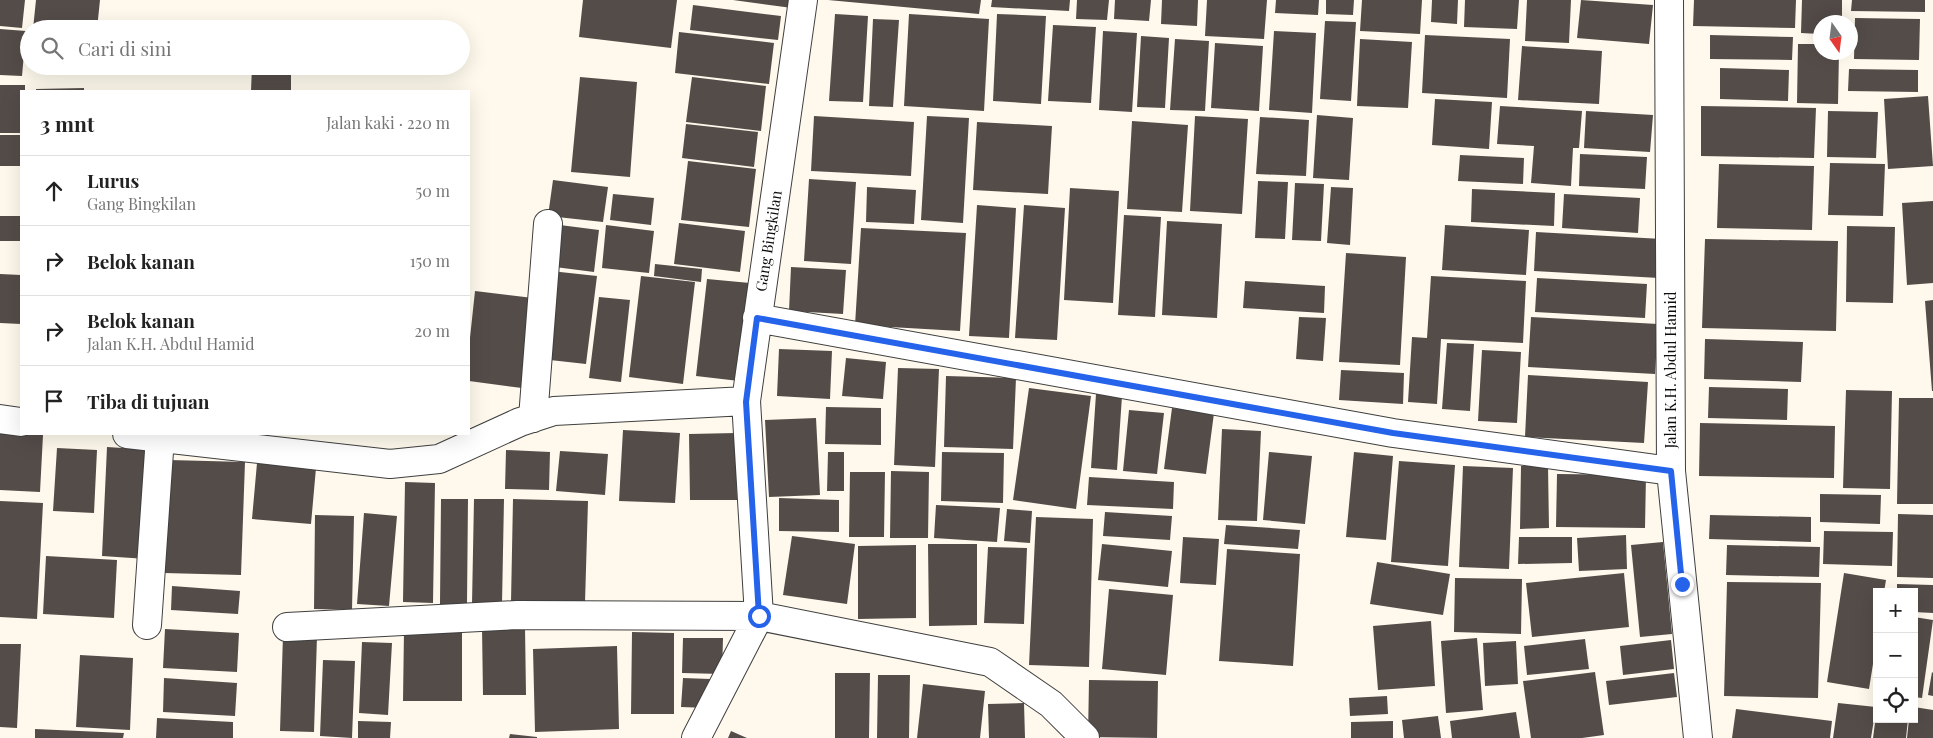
<!DOCTYPE html>
<html lang="id">
<head>
<meta charset="utf-8">
<style>
  body { margin:0; font-family:"Playfair Display",serif; background:#f6f6f6; color:#222 }
  .controls { position:absolute; right:15px; bottom:15px; display:grid; overflow:hidden; border-radius:0px; box-shadow:0 5px 20px #0002 }
  .controls button { width:45px; height:45px; display:grid; place-items:center; padding:0; border:0; border-bottom:1px solid #e0e0e0; background:#fff; color:#222; font:25px sans-serif }
  .compass { position:absolute; left:1813px; top:15px; width:45px; height:45px; border-radius:50%; background:#fff; box-shadow:0 5px 20px #0002; rotate:166deg }
  .stop { position:absolute; width:15px; height:15px; margin:-11px; border:4px solid #2563eb; border-radius:50%; background:#fff }
  .stop.end { background:#2563eb; border-color:#fff; box-shadow:0 1px 5px #0008 }
  .list { margin:0; padding:0; list-style:none }
  h2 { display:flex; justify-content:space-between; align-items:center; height:65px; margin:0; padding:0 20px; font-size:21px }
  h2 small { font-size:16px; font-weight:400; color:#767676 }
  .list li { display:grid; grid-template-columns:32px 1fr auto; gap:15px; align-items:center; box-sizing:border-box; height:70px; padding:0 20px; border-top:1px solid #e0e0e0 }
  .list b { display:block; font-size:19px; white-space:nowrap }
  .list p { margin:0; font-size:16px; white-space:nowrap; color:#767676 }
  .list em { font-size:16px; font-style:normal; color:#767676 }
  .icon { flex:none; width:28px; height:28px; fill:none; stroke:currentColor; stroke-width:2; stroke-linecap:round; stroke-linejoin:round }
  .map { position:relative; flex:none; width:1933px; height:738px; overflow:hidden }
  .search { position:absolute; background:#fff; box-shadow:0 5px 20px #0002; left:20px; top:20px; width:450px; height:55px; display:flex; align-items:center; gap:12px; box-sizing:border-box; padding:0 18px; border-radius:28px; color:#767676; font-size:19px }
  .panel { position:absolute; background:#fff; box-shadow:0 5px 20px #0002; left:20px; top:90px; width:450px; height:345px; border-radius:0px }
  .map>svg:first-child { display:block }
  .building { fill:#544c49 }
  .lines { fill:none; stroke-linecap:round; stroke-linejoin:round }
  .minor-casing { stroke:#3f3f3f; stroke-width:30 }
  .tertiary-casing { stroke:#3f3f3f; stroke-width:30 }
  .minor { stroke:#fff; stroke-width:28 }
  .tertiary { stroke:#fff; stroke-width:28 }
  .route { stroke:#2563eb; stroke-width:6 }
  .labels { text-anchor:middle; stroke-width:5; stroke-linejoin:round; paint-order:stroke }
  .street-label { font-size:15px; fill:#0c0c0c; stroke:#fff }
</style>
</head>
<body>
<div class="map">
<svg width="1933" height="738" viewBox="0 0 1933 738">
  <rect width="100%" height="100%" fill="#fef9ec"/>
  <path class="building" d="M0 0H25L22 28 0 26Z
    M36 0H100L97 29H33Z
    M583 0H677L671 48 579 37Z
    M733 0H793L792 8Z
    M828 0H981L979 14Z
    M992 0H1070L1069 11 991 7Z
    M1077 0H1109L1107 20 1076 19Z
    M1115 0H1151L1149 21 1114 19Z
    M1162 0H1198L1197 26 1161 24Z
    M1207 0H1267L1264 39 1205 36Z
    M1276 0H1319L1318 15 1275 13Z
    M1326 0H1354L1353 15 1326 14Z
    M1362 0H1422L1420 34 1360 31Z
    M1432 0H1458L1457 24 1431 22Z
    M1465 0H1519L1517 29 1464 27Z
    M1527 0H1571L1569 43 1525 41Z
    M1581 0 1653 5 1649 44 1577 38Z
    M1694 0H1796L1795 28 1693 26Z
    M1802 0H1842V22H1820V34L1801 33Z
    M1852 0H1925V12L1851 11Z
    M693 5 781 16 778 40 690 30Z
    M835 14 868 16 863 102 829 101Z
    M909 14 989 19 984 111 904 106Z
    M997 14 1046 16 1041 104 993 101Z
    M1855 18 1920 19 1919 60 1854 59Z
    M873 19 899 20 893 107 869 106Z
    M1325 21 1356 22 1351 101 1320 99Z
    M1053 25 1096 27 1091 103 1048 101Z
    M0 29 26 31 22 76 0 75Z
    M1103 31 1137 33 1132 112 1099 110Z
    M1274 31 1316 33 1312 113 1269 110Z
    M679 32 774 43 769 84 675 73Z
    M1425 35 1510 39 1507 98 1422 93Z
    M1710 35 1793 37 1792 60 1710 59Z
    M1141 36 1169 38 1165 108 1137 107Z
    M1175 39 1209 41 1205 111 1170 110Z
    M1360 39 1412 42 1408 108 1357 106Z
    M1215 43 1263 46 1259 111 1211 108Z
    M1798 44H1820V52H1839L1838 104 1797 103Z
    M1522 46 1602 51 1599 104 1518 100Z
    M252 66H291V91H251Z
    M1720 68 1789 70 1788 101 1720 99Z
    M1849 69 1918 70V92L1848 91Z
    M580 77 637 82 630 177 571 172Z
    M692 77 766 86 761 131 686 122Z
    M0 85H25V91H21V133H0Z
    M84 88V91H36V89Z
    M1928 96 1933 166 1888 169 1884 99Z
    M1435 99 1492 102 1489 149 1432 145Z
    M1500 106 1582 111 1579 148H1573L1571 186 1531 183 1534 146 1497 144Z
    M1701 106 1816 108 1814 158 1701 156Z
    M1586 111 1653 115 1650 152 1584 148Z
    M1828 111 1878 112 1876 158 1827 157Z
    M1317 115 1353 118 1349 180 1313 178Z
    M814 116 914 122 911 176 811 171Z
    M927 116 969 118 963 223 921 220Z
    M1195 116 1248 119 1242 214 1190 211Z
    M1260 117 1309 120 1306 176 1256 174Z
    M1132 121 1188 125 1182 212 1127 209Z
    M977 122 1052 126 1048 194 973 190Z
    M686 124 758 132 754 167 682 158Z
    M0 135H21V166H0Z
    M1580 154 1647 157 1645 189 1579 186Z
    M1460 155 1524 158 1523 184 1458 181Z
    M688 161 756 169 749 227 681 220Z
    M1830 163 1885 164 1883 216 1828 215Z
    M1719 164 1814 166 1812 230 1717 228Z
    M809 179 856 182 851 264 804 261Z
    M553 180 608 187 603 222 548 216Z
    M1258 181 1288 182 1285 239 1255 238Z
    M1295 183 1324 184 1321 241 1292 240Z
    M867 187 916 190 914 224 866 222Z
    M1331 187 1353 188 1350 245 1327 243Z
    M1070 188 1119 191 1113 303 1064 300Z
    M1472 189 1555 193 1554 226 1471 222Z
    M613 194 654 198 651 225 610 220Z
    M1564 194 1640 198 1638 233 1562 228Z
    M1933 201V283L1907 285 1902 203Z
    M977 205 1016 208 1009 338 969 336Z
    M1024 205 1065 208 1057 340 1015 338Z
    M1124 215 1161 217 1155 317 1118 315Z
    M0 216H21V241H0Z
    M1167 221 1222 224 1217 318 1162 315Z
    M679 223 745 231 740 272 674 264Z
    M552 224 599 230 594 272 547 266Z
    M606 225 654 231 649 273 602 268Z
    M1445 225 1529 230 1526 275 1442 270Z
    M1847 226 1895 227 1893 303 1846 302Z
    M861 228 966 233 960 331 855 325Z
    M1536 232 1662 239 1659 278 1534 271Z
    M1705 239 1838 241 1836 331 1702 328Z
    M1346 253 1406 257 1400 365 1339 362Z
    M655 264 702 269 701 282 654 276Z
    M791 267 846 270 843 314 789 311Z
    M551 271 597 276 586 364 541 359Z
    M0 274 21 275V324L0 323Z
    M641 276 695 282 683 384 629 377Z
    M1431 276 1526 281 1523 343 1441 339 1437 404 1408 402 1412 337 1427 338Z
    M1537 278 1647 284 1645 318 1535 312Z
    M707 279 750 283 739 381 696 376Z
    M1245 281 1325 286 1324 313 1243 308Z
    M475 291 533 298 522 388 469 381V347Z
    M599 297 630 300 621 382 589 378Z
    M1933 300V391H1932L1925 301Z
    M1299 317 1326 318 1323 361 1296 359Z
    M1531 317 1658 324 1655 374 1528 367Z
    M1705 339 1803 342 1801 382 1704 379Z
    M1447 343 1474 344 1470 411 1442 409Z
    M779 349 832 351 830 399 777 396Z
    M1482 350 1521 352 1517 423 1478 421Z
    M846 358 886 362 883 399 842 396Z
    M898 368 939 369 935 467 894 465Z
    M1341 370 1404 373 1403 404 1339 400Z
    M1528 375 1648 382 1644 443 1525 437Z
    M946 376 1016 378 1013 449 944 447Z
    M1709 387 1788 389 1787 420 1708 418Z
    M1029 388 1091 396 1076 509 1013 500Z
    M1846 390 1892 391 1890 489 1843 488Z
    M1096 394 1122 396 1117 470 1091 468Z
    M1899 398H1933V504H1897Z
    M826 407 881 408V445L825 444Z
    M1172 408 1214 413 1206 474 1164 469Z
    M1129 410 1164 413 1157 474 1123 471Z
    M816 418 820 495 769 497 765 420Z
    M1700 423 1835 426 1834 478 1699 476Z
    M1222 429 1261 431 1257 521 1218 520Z
    M623 430 680 433 675 503 619 501Z
    M0 433 43 435 40 492 0 490Z
    M736 433 737 500H690L689 434Z
    M107 447 153 450 147 559 102 556Z
    M57 448 97 450 94 513 53 511Z
    M506 450 550 452 549 490 505 489Z
    M560 451 608 454 605 495 556 491Z
    M828 452H844V491H827Z
    M942 452 1004 453 1003 503 941 501Z
    M1269 452 1312 456 1305 524 1263 520Z
    M1354 452 1393 456 1386 540 1346 537Z
    M169 460 245 462 241 575 164 573Z
    M1399 461 1455 465 1448 566 1391 562Z
    M257 463 316 468 311 524 252 519Z
    M1463 466 1513 468 1509 569 1459 567Z
    M1521 466H1548L1549 528 1520 529Z
    M891 471 929 472 928 538H890Z
    M850 472H885L884 537H849Z
    M1557 474 1646 475 1645 528 1556 527Z
    M1089 477 1174 482 1173 509 1087 505Z
    M405 482 435 483 433 603 403 602Z
    M1820 494 1881 495 1880 524 1820 522Z
    M779 498 839 500V532L779 531Z
    M441 499H468L467 604H440Z
    M474 499H504L502 604H472Z
    M513 499 588 501 585 603 511 602Z
    M0 501 43 503 37 619 0 617Z
    M936 505 1000 508 997 542 934 538Z
    M1007 509 1032 511 1030 543 1004 541Z
    M1105 512 1172 516 1170 540 1103 536Z
    M364 513 397 516 389 606 357 604Z
    M1898 514 1933 515V578L1897 577Z
    M315 515 354 516 352 610 314 609Z
    M1710 515 1811 517V542L1709 539Z
    M1036 517 1093 519 1089 667 1029 665Z
    M1226 525 1300 530 1298 549 1224 544Z
    M1824 531 1893 532 1892 566 1823 564Z
    M1626 535 1627 569 1579 571 1577 538Z
    M792 536 855 544 847 604 783 595Z
    M1183 537 1219 539 1216 585 1180 583Z
    M1519 537H1572V563L1518 564Z
    M1663 542 1672 634 1640 637 1631 545Z
    M928 544H977V625L929 626Z
    M1102 544 1172 551 1168 587 1098 580Z
    M916 545V618L858 619V546Z
    M1727 545 1820 547 1819 577 1726 575Z
    M988 547 1027 548 1024 624 984 623Z
    M1227 549 1300 554 1293 666 1219 661Z
    M46 556 117 560 114 618 43 614Z
    M1377 562 1450 574 1443 615 1370 604Z
    M1624 573 1629 627 1532 637 1526 583Z
    M1844 573 1886 580 1884 592H1877V639L1869 689 1827 682Z
    M1455 578 1522 579 1521 634 1454 632Z
    M1727 582 1821 583 1818 698 1724 696Z
    M1897 584 1933 585V613L1914 612V592H1897Z
    M172 586 240 591 238 614 171 610Z
    M1109 589 1173 595 1166 675 1102 669Z
    M1914 617 1933 620 1922 698 1914 697Z
    M1431 621 1435 686 1378 690 1373 626Z
    M525 627 526 695H483L482 628Z
    M165 629 239 633 237 672 163 668Z
    M404 630 462 631V701H403Z
    M632 632 674 633V714H631Z
    M283 635 317 636 314 732 280 731Z
    M683 638H723L722 674 682 673Z
    M1477 638 1483 710 1446 713 1441 641Z
    M1585 639 1589 669 1527 675 1524 646Z
    M1671 640 1674 669 1623 675 1620 646Z
    M1516 641 1518 684 1485 686 1483 643Z
    M362 642 392 643 388 715 359 713Z
    M0 644H21L17 728 0 727Z
    M617 646 619 729 535 732 533 649Z
    M80 655 133 658 130 730 76 727Z
    M323 660 355 661 352 738 320 736Z
    M1595 672 1604 735 1582 738H1531L1523 681Z
    M1932 672 1933 673V696L1928 695Z
    M835 673H870L869 738H835Z
    M1674 673 1677 697 1609 705 1606 681Z
    M878 675H910L909 738H877Z
    M164 678 237 683 235 716 163 712Z
    M683 678 710 679 708 708 681 707Z
    M1089 680 1158 681 1157 738 1088 737Z
    M923 684 985 691 980 738H917Z
    M1387 696 1388 714 1350 716 1349 698Z
    M1024 703 1025 738H989L988 704Z
    M1838 703 1876 707 1871 738H1833Z
    M1914 707 1933 710V738H1907L1909 719H1914Z
    M1736 709 1832 721 1830 738H1732Z
    M1516 712 1520 738H1452L1450 721Z
    M1876 715 1877 719H1908L1906 738H1873Z
    M1438 716 1441 738H1404L1402 720Z
    M157 718 233 722V738H156Z
    M358 721 391 722 390 738H358Z
    M1393 721V738H1351V722Z
    M35 729 124 733 123 738H35Z
    M731 731 747 738H728Z
    M510 734 537 737V738H509Z"/>
  <g class="lines">
    <defs>
      <path id="minor" d="M757 318 1393 433 1671 471
        M533 418 548 224
        M0 419 21 422
        M127 434 390 464 439 459 520 422 554 411 746 401
        M147 625 160 437
        M287 627 517 615 759 616 990 662 1051 704 1085 738
        M696 738 759 616 746 401 803 0"/>
      <path id="tertiary" d="M1669 0 1671 471 1698 738"/>
    </defs>
    <use href="#minor" class="minor-casing"/>
    <use href="#tertiary" class="tertiary-casing"/>
    <use href="#minor" class="minor"/>
    <use href="#tertiary" class="tertiary"/>
  </g>
  <g class="lines">
    <path class="route" d="M759 616 746 402 757 318 1393 433 1671 471 1682 584"/>
  </g>
  <g class="labels">
    <g class="street-label">
      <text transform="translate(769 241) rotate(-81)" y="5">Gang Bingkilan</text>
      <text transform="translate(1671 370) rotate(-90)" y="5">Jalan K.H. Abdul Hamid</text>
    </g>
  </g>
</svg>
<div class="controls">
<button>+</button>
<button>−</button>
<button><svg class="icon" aria-label="locate" viewBox="0 0 24 24"><circle cx="12" cy="12" r="6"/><path d="M12 2v4M12 18v4M2 12h4M18 12h4"/></svg></button>
</div>
<svg class="compass" viewBox="-18 -18 36 36"><path d="M0-13l5 13h-10z" fill="#e53935"/><path d="M0 13l5-13h-10z" fill="#767676"/></svg>
<div class="stop" style="left:759px;top:616px"></div>
<div class="stop end" style="left:1682px;top:584px"></div>
<div class="search"><svg class="icon" aria-label="search" viewBox="0 0 24 24"><circle cx="10" cy="10" r="6"/><path d="M15 15l6 6"/></svg>Cari di sini</div>
<section class="panel">
<h2>3 mnt<small>Jalan kaki · 220 m</small></h2>
<ul class="list">
<li><svg class="icon" aria-label="ahead" viewBox="0 0 24 24"><path d="M12 20V5M6 11l6-6 6 6"/></svg><div><b>Lurus</b><p>Gang Bingkilan</p></div><em>50 m</em></li>
<li><svg class="icon" aria-label="right" viewBox="0 0 24 24"><path d="M7 20v-9h11M14 6l5 5-5 5"/></svg><div><b>Belok kanan</b></div><em>150 m</em></li>
<li><svg class="icon" aria-label="right" viewBox="0 0 24 24"><path d="M7 20v-9h11M14 6l5 5-5 5"/></svg><div><b>Belok kanan</b><p>Jalan K.H. Abdul Hamid</p></div><em>20 m</em></li>
<li><svg class="icon" aria-label="arrive" viewBox="0 0 24 24"><path d="M6 21V4h12l-3 4 3 4H6"/></svg><div><b>Tiba di tujuan</b></div></li>
</ul>
</section>
</div>
</body>
</html>
